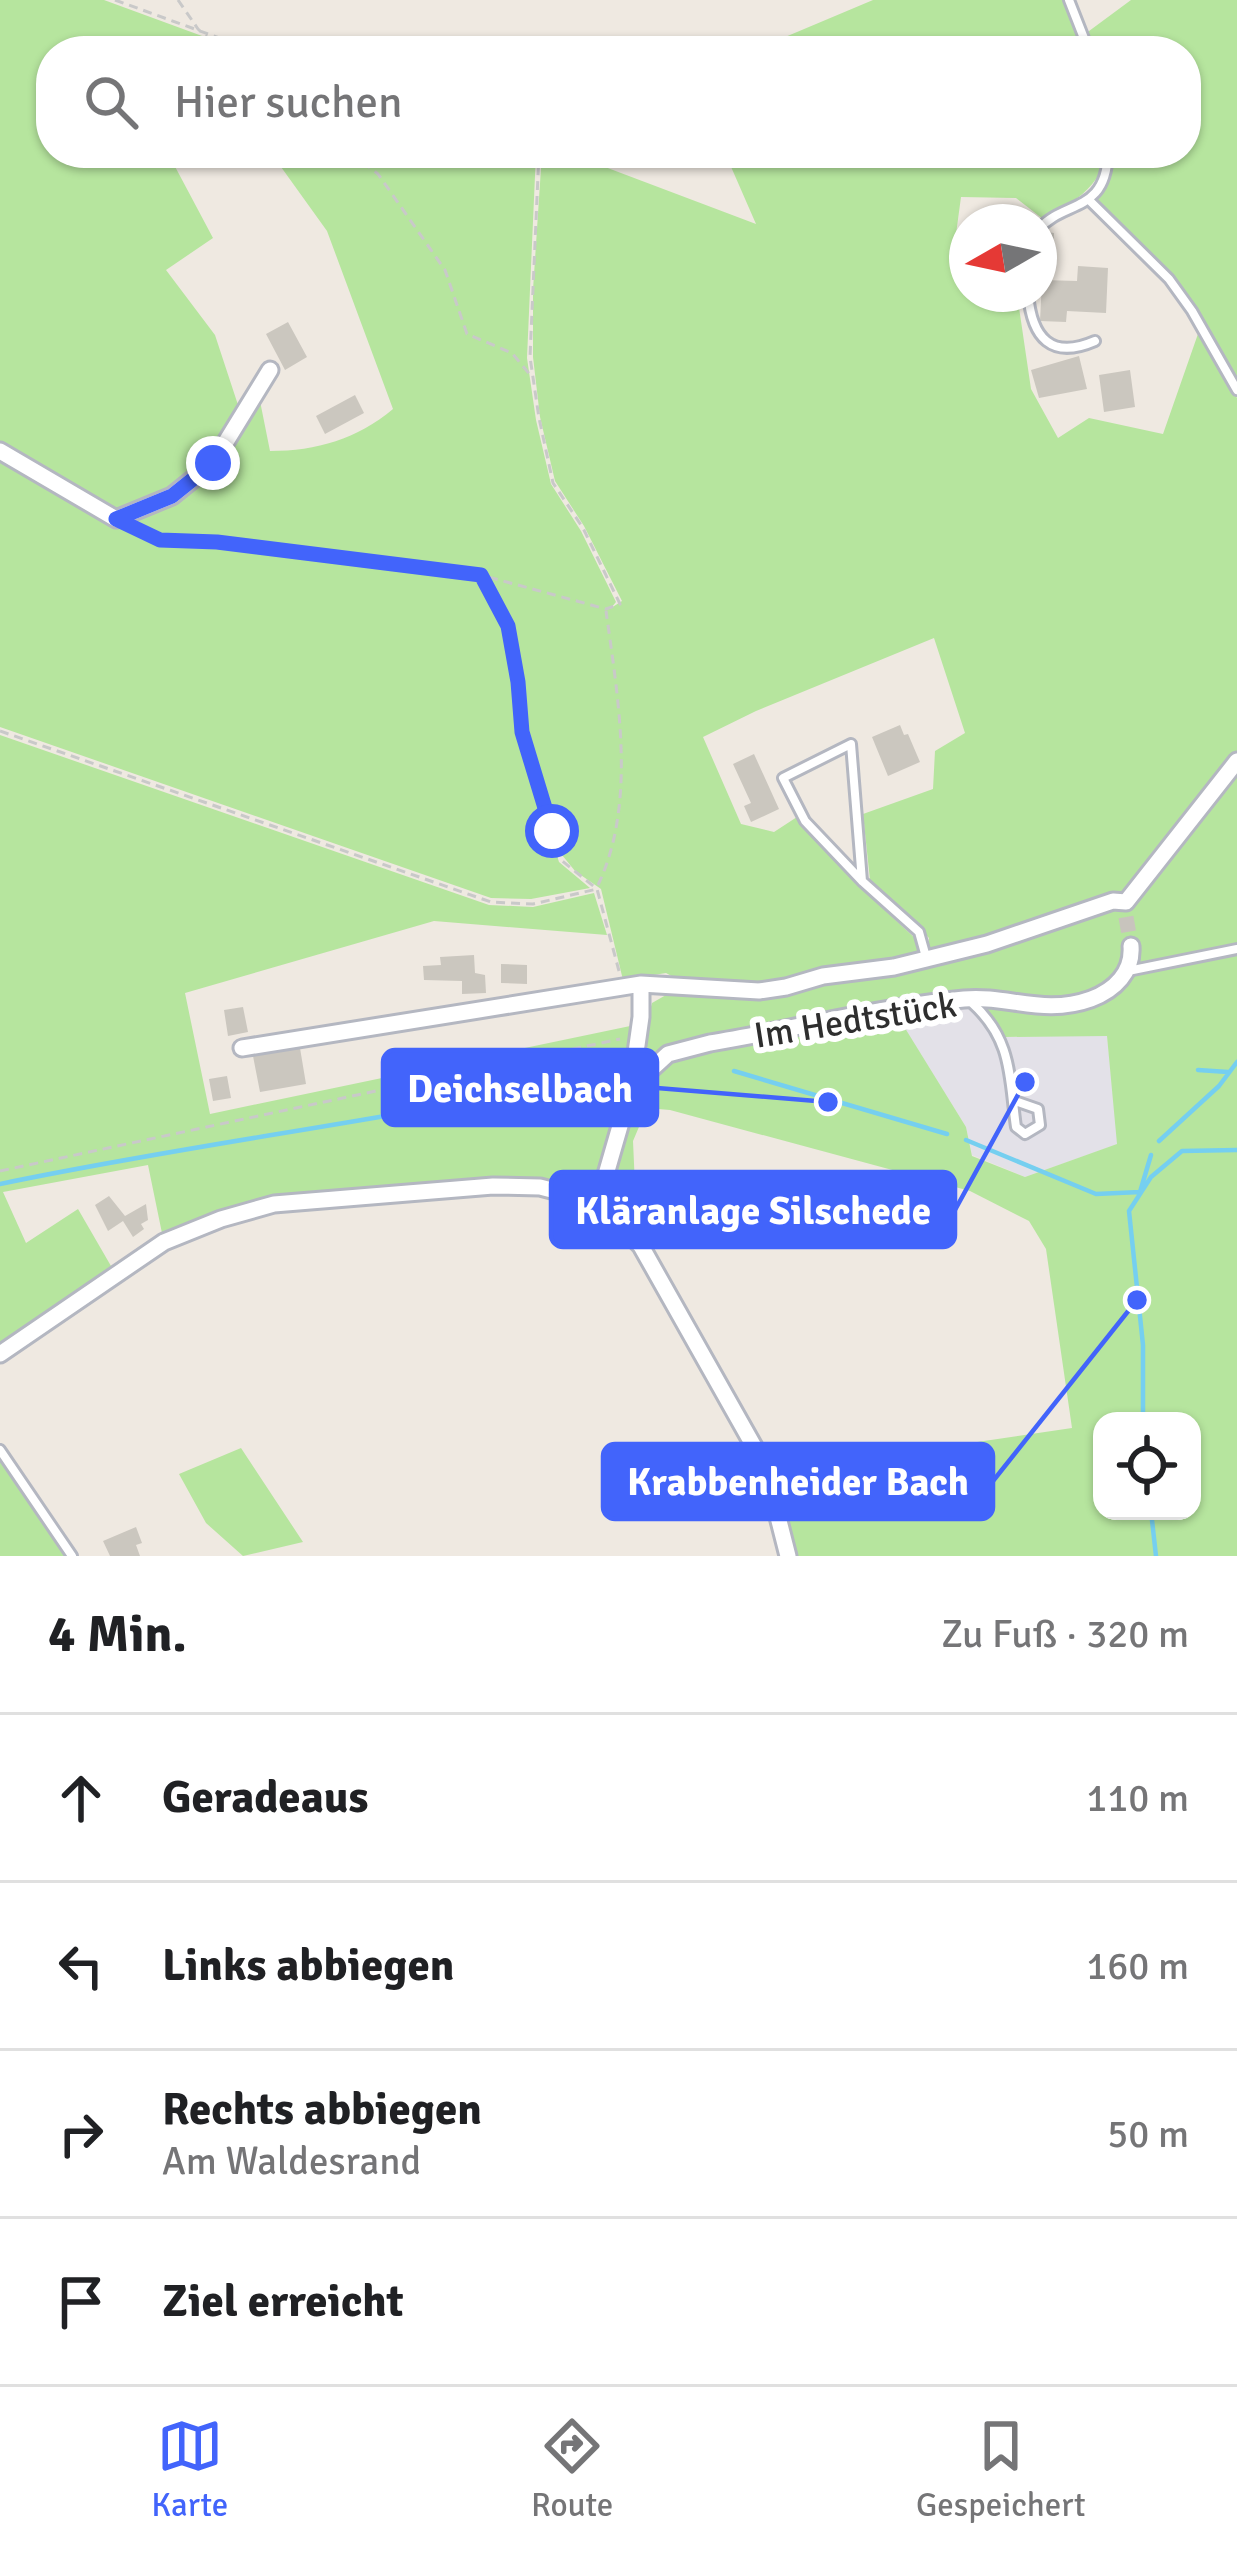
<!DOCTYPE html>
<html lang="de">
<head>
<meta charset="utf-8">
<style>
  body { margin:0; font-family:Signika,sans-serif; background:#f2f2f2; color:#202124 }
  .controls { position:absolute; right:36px; bottom:36px; display:grid; overflow:hidden; border-radius:24px; box-shadow:0 3px 9px #0004 }
  .controls button { width:108px; height:108px; display:grid; place-items:center; padding:0; border:0; border-bottom:3px solid #e0e0e0; background:#fff; color:#202124; font:60px sans-serif }
  .compass { position:absolute; left:949px; top:204px; width:108px; height:108px; border-radius:50%; background:#fff; box-shadow:0 3px 9px #0004; rotate:261deg }
  .stop { position:absolute; width:36px; height:36px; margin:-27px; border:9px solid #4264fb; border-radius:50%; background:#fff }
  .stop.end { background:#4264fb; border-color:#fff; box-shadow:0 3px 12px #0008 }
  .list { margin:0; padding:0; list-style:none }
  h2 { display:flex; justify-content:space-between; align-items:center; height:156px; margin:0; padding:0 48px; font-size:51px }
  h2 small { font-size:39px; font-weight:400; color:#757577 }
  .list li { display:grid; grid-template-columns:78px 1fr auto; gap:36px; align-items:center; box-sizing:border-box; height:168px; padding:0 48px; border-top:3px solid #e0e0e0 }
  .list b { display:block; font-size:45px; white-space:nowrap }
  .list p { margin:0; font-size:39px; white-space:nowrap; color:#757577 }
  .list em { font-size:39px; font-style:normal; color:#757577 }
  .icon { flex:none; width:66px; height:66px; fill:none; stroke:currentColor; stroke-width:2; stroke-linecap:round; stroke-linejoin:round }
  .map { position:relative; flex:none; width:1237px; height:1556px; overflow:hidden }
  .search { position:absolute; background:#fff; box-shadow:0 3px 9px #0004; left:36px; right:36px; top:36px; height:132px; display:flex; align-items:center; gap:30px; box-sizing:border-box; padding:0 42px; border-radius:48px; color:#757577; font-size:45px }
  .sheet { height:828px; background:#fff }
  nav { display:flex; justify-content:space-around; align-items:center; box-sizing:border-box; height:168px; border-top:3px solid #e0e0e0; background:#fff; font-size:33px; color:#757577 }
  nav a { display:grid; justify-items:center; gap:6px }
  nav .on { color:#4264fb }
  .map>svg:first-child { display:block }
  .industrial { fill:#e3e1e8 }
  .green { fill:#b6e59e; fill-rule:evenodd }
  .lines { fill:none; stroke-linecap:round; stroke-linejoin:round }
  .stream { stroke:#75cff0; stroke-width:4.5 }
  .building { fill:#cbc7bf }
  .street-tunnel { stroke:#c8c4bd; stroke-width:15; stroke-dasharray:15 8; stroke-linecap:butt }
  .lane-casing { stroke:#b4b7c1; stroke-width:14 }
  .street-casing { stroke:#b4b7c1; stroke-width:21 }
  .path { stroke:#c9c9c9; stroke-width:3; stroke-dasharray:9 6; stroke-linecap:butt }
  .lane { stroke:#fff; stroke-width:8 }
  .street { stroke:#fff; stroke-width:15 }
  .route { stroke:#4264fb; stroke-width:15 }
  .labels { text-anchor:middle; stroke-width:12; stroke-linejoin:round; paint-order:stroke }
  .street-label { font-size:36px; fill:#2e2e2e; stroke:#fff }
  .leader { fill:none; stroke:#4264fb; stroke-width:4.5 }
  .callout-dot { fill:#4264fb; stroke:#fff; stroke-width:4.5 }
  .callout { fill:#4264fb; stroke:#4264fb; stroke-width:4.5 }
  .callout-label { font-size:39px; text-anchor:middle; font-weight:bold; fill:#fff }
</style>
</head>
<body>
<div class="map">
<svg width="1237" height="1556" viewBox="0 0 1237 1556">
  <rect width="100%" height="100%" fill="#efe9e1"/>
  <path class="industrial" d="M981 1004 1005 1037 1107 1035 1118 1144 1025 1177 972 1155 966 1127 899 1019Z"/>
  <path class="green" d="M0 0H104L243 51H51V153H181L171 159 213 238 166 270 215 335 239 408C201 475 189 486 117 515L0 447Z
    M873 0H1065L1086 51H752Z
    M1131 0H1237V385L1170 277 1094 200 1111 171 1112 153H1186V51H1093L1085 34Z
    M271 153H536L527 358 536 420 551 484 581 531 616 602 611 608 622 601 584 526 555 481 540 417 533 357V290L542 153H568L756 224 725 153H1105C1103 187 1070 204 1043 219L1016 198 961 197 956 234 967 239V294H1017L1031 389 1058 438 1089 418 1163 434 1199 331 1237 398V752L1151 854 1159 862 1237 768V1556H796L773 1472 1072 1428 1046 1249 1029 1221 970 1191 670 1110 647 1108 633 1141 635 1186 612 1177 622 1115 652 1003 680 987 763 995 925 963 929 938 870 880 863 814 933 789 935 751 965 733 934 638 756 711 703 737 741 824 774 832 797 817 860 887 917 940V951L905 956 772 986 679 980 666 973 623 980 601 889 575 871 562 855 524 732 509 626 490 592 508 644 518 732 559 862 590 888 531 899 491 898 0 727V456L160 543 218 545 412 570 463 573 286 546 160 537 126 520 175 502 259 396 270 451C317 451 357 439 393 409L327 231ZM981 1004 1005 1037 1107 1036 1117 1144 1025 1177 972 1156 966 1127 900 1020ZM1102 1421H1192V1511H1102Z
    M0 735 489 905 533 907 594 893 607 935 434 921 185 993 210 1114 635 1025 600 1182 589 1189 534 1181 477 1182 283 1197 163 1238 148 1165 3 1192 26 1243 78 1209 111 1266 0 1345Z
    M241 1448 303 1542 243 1556 206 1523 179 1474Z
    M0 1457 67 1556H0Z"/>
  <g class="lines">
    <path class="stream" d="M1198 1070 1228 1072
      M734 1071 947 1134
      M966 1140 1096 1194 1140 1192 1151 1155
      M1159 1141 1219 1086 1237 1062
      M0 1184C148 1153 299 1132 448 1105L460 1094 607 1074
      M1143 1420V1345L1129 1211 1151 1177 1182 1151 1237 1150
      M1151 1511 1156 1556"/>
  </g>
  <path class="building" d="M1041 231 1054 233 1052 273 1039 271Z
    M1078 266 1108 268 1106 313 1067 311 1066 322 1040 321 1042 280 1077 281Z
    M288 322 307 357 285 370 266 334Z
    M1079 356 1087 389 1039 398 1031 370Z
    M1130 370 1135 407 1104 412 1099 375Z
    M355 395 364 413 325 434 316 416Z
    M900 725 904 735 908 734 920 762 888 776 872 737Z
    M754 754 779 809 751 822 744 806 751 803 733 764Z
    M474 955 475 973 485 975 486 993 462 994V981L424 980 423 966 441 965 440 957Z
    M501 964 527 965V984L501 983Z
    M243 1007 248 1032 228 1036 224 1010Z
    M300 1048 306 1084 260 1092 253 1056Z
    M227 1076 231 1098 213 1101 209 1079Z
    M109 1196 125 1216 146 1204 148 1220 141 1224 144 1229 133 1237 123 1221 108 1231 95 1205Z
    M136 1527 142 1543 136 1545 140 1556H110L103 1541Z"/>
  <g class="lines">
    <path class="street-tunnel" d="M1126 917 1131 946"/>
    <defs>
      <path id="lane" d="M1069 0 1089 51
        M1089 200 1169 279 1192 311 1237 390
        M1039 229C1064 200 1106 214 1108 153
        M1028 294C1032 338 1051 360 1095 341
        M862 881 851 744 783 778 805 821 862 881 919 932 926 957
        M1128 971 1237 949
        M972 1003C1013 1040 1009 1078 1016 1127L1025 1134 1040 1125 1038 1109 1015 1101
        M0 1450 72 1556"/>
      <path id="street" d="M0 451 116 519 172 496 213 463 270 370
        M641 984 759 991 786 987 823 976 894 967 987 944 1113 901 1126 902 1237 761
        M242 1048 641 984V1017L631 1088 598 1202
        M631 1088 668 1054 710 1043C794 1029 879 1007 964 999 1008 995 1044 1016 1091 999 1115 990 1133 972 1131 946
        M0 1354 164 1242 221 1219 274 1204 493 1186 540 1187 598 1202 641 1246 765 1466 788 1556"/>
    </defs>
    <use href="#lane" class="lane-casing"/>
    <use href="#street" class="street-casing"/>
    <path class="path" d="M115 0 255 51
      M178 0 198 29 222 51
      M351 153 378 174 445 270 467 334 512 353 532 377
      M134 528 160 540 217 542 481 575 606 609 620 604 583 528 553 483 539 418 530 357 539 153
      M481 576 508 626 518 682 522 732 561 860 597 889 619 971
      M0 731 491 902 533 904 597 889
      M598 885C637 803 618 698 606 611
      M0 1171 620 1039"/>
    <use href="#lane" class="lane"/>
    <use href="#street" class="street"/>
  </g>
  <g class="lines">
    <path class="route" d="M213 463 172 496 116 519 160 540 217 542 481 575 508 626 518 682 522 732 552 831"/>
  </g>
  <g class="labels">
    <g class="street-label">
      <text transform="translate(855 1019) rotate(-9)" y="13">Im Hedtstück</text>
    </g>
  </g>
  <path class="leader" d="M828 1102L657 1088M1025 1082L955 1210M1137 1300L993 1481"/>
  <g class="callout-dot">
    <circle cx="828" cy="1102" r="12"/>
    <circle cx="1025" cy="1082" r="12"/>
    <circle cx="1137" cy="1300" r="12"/>
  </g>
  <g class="callout">
    <rect x="383" y="1050" width="274" height="75" rx="12"/>
    <rect x="551" y="1172" width="404" height="75" rx="12"/>
    <rect x="603" y="1444" width="390" height="75" rx="12"/>
  </g>
  <g class="callout-label">
    <text x="520" y="1102">Deichselbach</text>
    <text x="753" y="1224">Kläranlage Silschede</text>
    <text x="798" y="1495">Krabbenheider Bach</text>
  </g>
</svg>
<div class="controls">
<button><svg class="icon" aria-label="locate" viewBox="0 0 24 24"><circle cx="12" cy="12" r="6"/><path d="M12 2v4M12 18v4M2 12h4M18 12h4"/></svg></button>
</div>
<svg class="compass" viewBox="-18 -18 36 36"><path d="M0-13l5 13h-10z" fill="#e53935"/><path d="M0 13l5-13h-10z" fill="#757577"/></svg>
<div class="stop" style="left:552px;top:831px"></div>
<div class="stop end" style="left:213px;top:463px"></div>
<div class="search"><svg class="icon" aria-label="search" viewBox="0 0 24 24"><circle cx="10" cy="10" r="6"/><path d="M15 15l6 6"/></svg>Hier suchen</div>
</div>
<section class="sheet">
<h2>4 Min.<small>Zu Fuß · 320 m</small></h2>
<ul class="list">
<li><svg class="icon" aria-label="ahead" viewBox="0 0 24 24"><path d="M12 20V5M6 11l6-6 6 6"/></svg><div><b>Geradeaus</b></div><em>110 m</em></li>
<li><svg class="icon" aria-label="left" viewBox="0 0 24 24"><path d="M17 20v-9H6M10 6l-5 5 5 5"/></svg><div><b>Links abbiegen</b></div><em>160 m</em></li>
<li><svg class="icon" aria-label="right" viewBox="0 0 24 24"><path d="M7 20v-9h11M14 6l5 5-5 5"/></svg><div><b>Rechts abbiegen</b><p>Am Waldesrand</p></div><em>50 m</em></li>
<li><svg class="icon" aria-label="arrive" viewBox="0 0 24 24"><path d="M6 21V4h12l-3 4 3 4H6"/></svg><div><b>Ziel erreicht</b></div></li>
</ul>
</section>
<nav>
<a class="on"><svg class="icon" aria-label="map" viewBox="0 0 24 24"><path d="M3 6l6-2 6 2 6-2v14l-6 2-6-2-6 2zM9 4v14M15 6v14"/></svg>Karte</a>
<a><svg class="icon" aria-label="directions" viewBox="0 0 24 24"><path d="M12 3l9 9-9 9-9-9zM9 14v-3h6M13 9l2 2-2 2"/></svg>Route</a>
<a><svg class="icon" aria-label="saved" viewBox="0 0 24 24"><path d="M7 4h10v16l-5-4-5 4z"/></svg>Gespeichert</a>
</nav>
</body>
</html>
